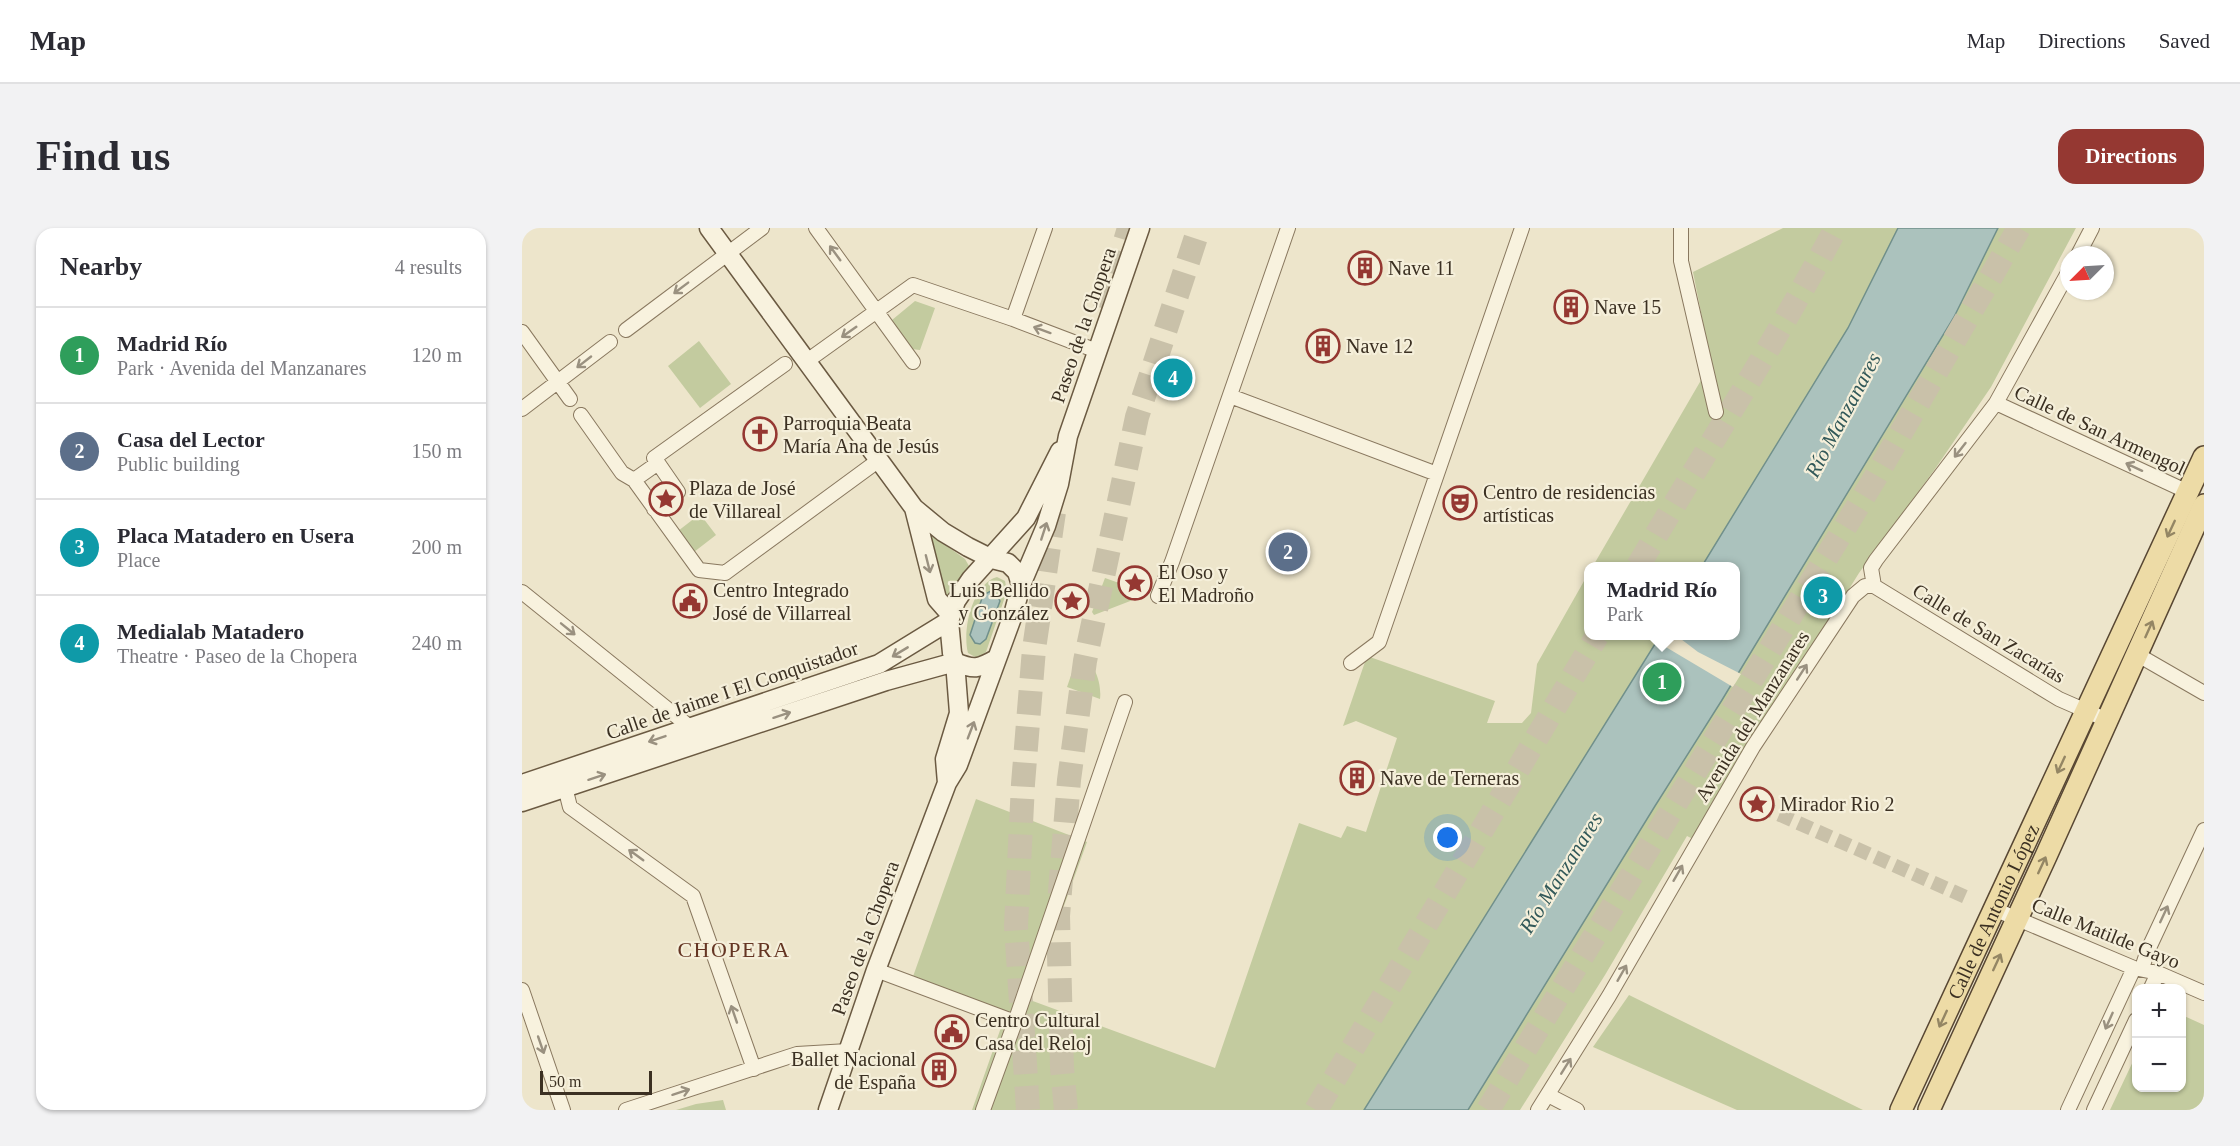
<!DOCTYPE html>
<html lang="en">
<head>
<meta charset="utf-8">
<style>
  body { margin:0; font-family:Georgia,serif; background:#f2f2f3; color:#2b2b33 }
  .controls { position:absolute; right:18px; bottom:18px; display:grid; overflow:hidden; border-radius:12px; box-shadow:0 2px 4px #0004 }
  .controls button { width:54px; height:54px; display:grid; place-items:center; padding:0; border:0; border-bottom:2px solid #e1e1e2; background:#fff; color:#2b2b33; font:30px sans-serif }
  .compass { position:absolute; left:1538px; top:18px; width:54px; height:54px; border-radius:50%; background:#fff; box-shadow:0 2px 4px #0004; rotate:246deg }
  .scale { position:absolute; left:18px; bottom:15px; width:112px; box-sizing:border-box; padding-left:6px; border:3px solid #3b3022; border-top:0; font-size:16px; line-height:21px; white-space:nowrap; color:#3b3022; -webkit-text-stroke:4px #f5efda; paint-order:stroke }
  .you { position:absolute; left:926px; top:610px; width:21px; height:21px; margin:-15px; border:4px solid #fff; border-radius:50%; background:#1a73e8; box-shadow:0 0 0 9px #1a73e833 }
  .badge { display:grid; place-items:center; width:39px; height:39px; border-radius:50%; background:#953832; color:#fff; font-size:20px; font-weight:700 }
  .pin { position:absolute; translate:-50% -50%; border:3px solid #fff; box-shadow:0 2px 6px #0006 }
  .popup { position:absolute; left:1062px; top:334px; width:156px; height:78px; box-sizing:border-box; display:grid; place-content:center; border-radius:12px; background:#fff; filter:drop-shadow(0 2px 4px #0005); font-size:20px; white-space:nowrap; color:#7c7c81 }
  .popup b { font-size:22px; color:#2b2b33 }
  .popup::after { content:''; position:absolute; left:50%; top:100%; margin-left:-12px; border:12px solid transparent; border-top-color:#fff }
  .list { margin:0; padding:0; list-style:none }
  h2 { display:flex; justify-content:space-between; align-items:center; height:78px; margin:0; padding:0 24px; font-size:26px }
  h2 small { font-size:20px; font-weight:400; color:#7c7c81 }
  .list li { display:grid; grid-template-columns:39px 1fr auto; gap:18px; align-items:center; box-sizing:border-box; height:96px; padding:0 24px; border-top:2px solid #e1e1e2 }
  .list b { display:block; font-size:22px; white-space:nowrap }
  .list p { margin:0; font-size:20px; white-space:nowrap; color:#7c7c81 }
  .list em { font-size:20px; font-style:normal; color:#7c7c81 }
  .map { position:relative; flex:none; width:1682px; height:882px; overflow:hidden; border-radius:18px }
  header { display:flex; align-items:center; gap:36px; box-sizing:border-box; height:84px; padding:0 30px; background:#fff; border-bottom:2px solid #e1e1e2 }
  header strong { font-size:28px }
  nav { display:flex; gap:33px; margin-inline-start:auto; font-size:21px }
  .intro { display:flex; align-items:center; justify-content:space-between; box-sizing:border-box; height:144px; padding:0 36px }
  h1 { margin:0; font-size:42px }
  .button { padding:15px 27px; border-radius:18px; background:#953832; color:#fff; font-size:21px; font-weight:700 }
  main { display:flex; gap:36px; padding:0 36px }
  aside { flex:1; background:#fff; border-radius:18px; box-shadow:0 2px 4px #0004 }
  .map>svg:first-child { display:block }
  .green { fill:#c3cb9f }
  .water { fill:#abc2bd; stroke:#71908b; stroke-width:1.5 }
  .pier { fill:#ede5cb }
  .lines { fill:none; stroke-linecap:round; stroke-linejoin:round }
  .street-tunnel { stroke:#c9c1a9; stroke-width:14; stroke-dasharray:14 7; stroke-linecap:butt }
  .highway-tunnel { stroke:#c9c1a9; stroke-width:24; stroke-dasharray:24 12; stroke-linecap:butt }
  .street-casing { stroke:#89785f; stroke-width:16 }
  .secondary-casing { stroke:#6b5a42; stroke-width:21 }
  .primary-casing { stroke:#584733; stroke-width:24 }
  .street { stroke:#f8f2de; stroke-width:14 }
  .secondary { stroke:#f8f2de; stroke-width:18 }
  .primary { stroke:#eddba6; stroke-width:21 }
  .oneway { stroke:#9a9180 }
  .oneway2 { stroke:#948664 }
  .labels { text-anchor:middle; stroke-width:4.5; stroke-linejoin:round; paint-order:stroke }
  .poi-label { font-size:20px; fill:#3b3022; stroke:#f5efda; text-anchor:start }
  .street-label { font-size:20px; fill:#3b3022; stroke:#f5efda }
  .water-label { font-size:21px; font-style:italic; fill:#325959; stroke:#f5efda }
  .quarter-label { font-size:22px; letter-spacing:1.5px; fill:#653624; stroke:#f5efda }
</style>
</head>
<body>
<header>
<strong>Map</strong>
<nav><a>Map</a><a>Directions</a><a>Saved</a></nav>
</header>
<div class="intro"><h1>Find us</h1><a class="button">Directions</a></div>
<main>
<aside>
<h2>Nearby<small>4 results</small></h2>
<ul class="list">
<li><span class="badge" style="background:#2e9e5b">1</span><div><b>Madrid Río</b><p>Park · Avenida del Manzanares</p></div><em>120 m</em></li>
<li><span class="badge" style="background:#5c6f8a">2</span><div><b>Casa del Lector</b><p>Public building</p></div><em>150 m</em></li>
<li><span class="badge" style="background:#0f9aa8">3</span><div><b>Placa Matadero en Usera</b><p>Place</p></div><em>200 m</em></li>
<li><span class="badge" style="background:#0f9aa8">4</span><div><b>Medialab Matadero</b><p>Theatre · Paseo de la Chopera</p></div><em>240 m</em></li>
</ul>
</aside>
<div class="map">
<svg width="1682" height="882" viewBox="0 0 1682 882">
  <rect width="100%" height="100%" fill="#ede5cb"/>
  <path class="green" d="M1261 0H1554L1469 159 1413 241 1337 345 1171 611 1165 608 1083 747 998 882H450L482 791 388 757 454 571 565 614 508 772 693 840 777 595 819 610 825 598 844 604 875 510 834 493 821 498 845 428 973 473 965 495H1000L1009 485 1015 436 1066 346V408H1214V338H1071L1189 135 1171 44Z
    M393 73 413 80 398 122 389 121 370 92Z
    M177 113 209 156 178 180 146 138Z
    M178 286 194 307 172 324 156 303Z
    M408 306 443 331 447 338 445 345 425 368 405 308Z
    M475 349 483 353 485 363 464 424 455 430 446 425C440 403 450 356 475 349Z
    M583 350 614 361 617 366 616 370 572 387 570 384Z
    M556 427C572 431 580 455 578 471L545 459Z
    M1107 767 1341 882H1215L1071 819Z
    M1660 787 1682 797V882H1588L1614 827V860H1660Z
    M201 872 204 882H154L174 876Z"/>
  <path class="water" d="M1376 0H1476L1432 89 1200 472 1133 578 946 882H842L1138 408H1214V338H1180L1326 100Z
    M469 363 473 364 478 373 464 411 458 416 453 415 448 407 461 367Z"/>
  <path class="pier" d="M1135 408H1155L1176 424 1219 446 1211 459 1132 412Z"/>
  <g class="lines">
    <path class="street-tunnel" d="M1238 578 1446 670"/>
    <path class="highway-tunnel" d="M583 81 607 0
      M1116 338C1182 225 1253 115 1314 0
      M506 882 494 698 501 556 512 421 532 284
      M544 882 540 840 536 688 547 552 563 433 615 189 677 0
      M794 882 1075 408
      M966 882 1353 250 1497 0"/>
    <defs>
      <path id="street" d="M294 0 391 134
        M1159 0V33L1194 184
        M1556 27 1570 0
        M491 91 523 0
        M104 102 240 0
        M0 104 48 171
        M285 133 391 57 491 91 575 123
        M708 168 915 246
        M1474 175 1666 264
        M0 181 88 114
        M59 187 100 245 112 252 177 342 203 345 357 232
        M136 235 132 230 263 136
        M112 252 136 235 156 264 132 281
        M1352 358 1349 340 1354 332 1474 175 1547 43
        M1352 358 1537 471 1585 492
        M0 364 169 500 175 502
        M636 368 650 334 766 0
        M1616 427 1682 465
        M829 435 857 414 1000 0
        M43 559 48 579 171 668 232 841
        M1472 681 1612 740 1636 745 1682 765
        M1620 740 1626 722 1682 602
        M354 742 493 794 461 882
        M1629 760 1636 745
        M0 762 41 882
        M493 794 603 474
        M1026 867 1055 882
        M104 882 275 826 326 823
        M1016 882 1087 768 1231 519 1331 368 1343 358H1352
        M1546 882 1612 740
        M1572 882 1614 792"/>
      <path id="secondary" d="M187 0 392 280 421 304 446 319 470 331 486 335 495 344 499 357
        M392 280 415 371 429 387
        M433 434C452 442 456 441 474 431
        M425 555 423 531 437 485 433 434 430 425 427 393 434 373 449 351 504 290 538 223
        M0 556 357 436 427 393
        M0 574 364 453 433 434
        M306 882 354 742 425 555 436 537 491 387 499 357 524 298 537 256 546 208 618 0"/>
      <g id="primary">
        <path id="s1" d="M1379 882 1682 229"/>
        <path d="M1407 882 1524 628 1682 277"/>
      </g>
    </defs>
    <use href="#street" class="street-casing"/>
    <use href="#secondary" class="secondary-casing"/>
    <use href="#primary" class="primary-casing"/>
    <use href="#street" class="street"/>
    <use href="#secondary" class="secondary"/>
    <use href="#primary" class="primary"/>
  </g>
  <defs><path id="oneway-shaft" d="M-6 0H5M1.5-3L5.5 0L1.5 3" fill="none" stroke-width="1.6" stroke-linecap="round" stroke-linejoin="round" transform="scale(1.5)"/></defs>
  <g class="oneway">
    <use href="#oneway-shaft" transform="translate(313 25) rotate(-126)"/>
    <use href="#oneway-shaft" transform="translate(159 60) rotate(143)"/>
    <use href="#oneway-shaft" transform="translate(520 102) rotate(-160)"/>
    <use href="#oneway-shaft" transform="translate(327 104) rotate(145)"/>
    <use href="#oneway-shaft" transform="translate(62 134) rotate(142)"/>
    <use href="#oneway-shaft" transform="translate(1438 222) rotate(128)"/>
    <use href="#oneway-shaft" transform="translate(1612 239) rotate(-155)"/>
    <use href="#oneway-shaft" transform="translate(522 303) rotate(-72)"/>
    <use href="#oneway-shaft" transform="translate(406 336) rotate(76)"/>
    <use href="#oneway-shaft" transform="translate(46 401) rotate(39)"/>
    <use href="#oneway-shaft" transform="translate(378 424) rotate(149)"/>
    <use href="#oneway-shaft" transform="translate(1280 444) rotate(-57)"/>
    <use href="#oneway-shaft" transform="translate(260 487) rotate(-18)"/>
    <use href="#oneway-shaft" transform="translate(449 502) rotate(-69)"/>
    <use href="#oneway-shaft" transform="translate(135 511) rotate(161)"/>
    <use href="#oneway-shaft" transform="translate(75 549) rotate(-18)"/>
    <use href="#oneway-shaft" transform="translate(114 627) rotate(-144)"/>
    <use href="#oneway-shaft" transform="translate(1156 645) rotate(-60)"/>
    <use href="#oneway-shaft" transform="translate(1642 686) rotate(-65)"/>
    <use href="#oneway-shaft" transform="translate(1100 745) rotate(-60)"/>
    <use href="#oneway-shaft" transform="translate(212 786) rotate(-109)"/>
    <use href="#oneway-shaft" transform="translate(1587 793) rotate(114)"/>
    <use href="#oneway-shaft" transform="translate(19 817) rotate(71)"/>
    <use href="#oneway-shaft" transform="translate(1044 838) rotate(-58)"/>
    <use href="#oneway-shaft" transform="translate(159 864) rotate(-18)"/>
  </g>
  <g class="oneway2">
    <use href="#oneway-shaft" transform="translate(1649 301) rotate(115)"/>
    <use href="#oneway-shaft" transform="translate(1627 401) rotate(-66)"/>
    <use href="#oneway-shaft" transform="translate(1539 537) rotate(115)"/>
    <use href="#oneway-shaft" transform="translate(1520 637) rotate(-65)"/>
    <use href="#oneway-shaft" transform="translate(1475 734) rotate(-65)"/>
    <use href="#oneway-shaft" transform="translate(1421 791) rotate(115)"/>
  </g>
  <defs>
    <symbol id="building-ring" viewBox="-11 -11 22 22"><circle r="9.5" fill="#f5efda" stroke="#953832" stroke-width="1.5"/><path d="M-4-6H4V6H1V3H-1V6H-4ZM-2.5-4.3h1.7v1.8h-1.7ZM.8-4.3h1.7v1.8H.8ZM-2.5-1h1.7V.8h-1.7ZM.8-1h1.7V.8H.8Z" fill="#953832"/></symbol>
    <symbol id="church-ring" viewBox="-11 -11 22 22"><circle r="9.5" fill="#f5efda" stroke="#953832" stroke-width="1.5"/><path d="M-1.2-6h2.4v3.5h3.3v2.4h-3.3V6h-2.4V-.1h-3.3v-2.4h3.3Z" fill="#953832"/></symbol>
    <symbol id="sight-ring" viewBox="-11 -11 22 22"><circle r="9.5" fill="#f5efda" stroke="#953832" stroke-width="1.5"/><path d="M0-6L1.8-2.2L6-1.7L2.9 1.2L3.7 5.4L0 3.3L-3.7 5.4L-2.9 1.2L-6-1.7L-1.8-2.2Z" fill="#953832"/></symbol>
    <symbol id="theatre-ring" viewBox="-11 -11 22 22"><circle r="9.5" fill="#f5efda" stroke="#953832" stroke-width="1.5"/><path d="M-5-5.5Q0-4 5-5.5V0Q5 5 0 6Q-5 5-5 0ZM-3.3-2.5H-1v1.5H-3.3ZM1-2.5H3.3v1.5H1ZM-2.8 1Q0 5.5 2.8 1Z" fill="#953832"/></symbol>
    <symbol id="civic-ring" viewBox="-11 -11 22 22"><circle r="9.5" fill="#f5efda" stroke="#953832" stroke-width="1.5"/><path d="M-.6-6.5H3V-4.5H.6V-3L4-1V1h2V6H-6V1h2V-1L-.6-3ZM-1.2 2.5V6h2.4V2.5Z" fill="#953832"/></symbol>
  </defs>
  <g fill-rule="evenodd">
    <use href="#building-ring" x="824" y="21" width="38" height="38"/>
    <use href="#building-ring" x="1030" y="60" width="38" height="38"/>
    <use href="#building-ring" x="782" y="99" width="38" height="38"/>
    <use href="#church-ring" x="219" y="187" width="38" height="38"/>
    <use href="#sight-ring" x="125" y="252" width="38" height="38"/>
    <use href="#theatre-ring" x="919" y="256" width="38" height="38"/>
    <use href="#sight-ring" x="594" y="336" width="38" height="38"/>
    <use href="#civic-ring" x="149" y="354" width="38" height="38"/>
    <use href="#sight-ring" x="531" y="354" width="38" height="38"/>
    <use href="#building-ring" x="816" y="531" width="38" height="38"/>
    <use href="#sight-ring" x="1216" y="557" width="38" height="38"/>
    <use href="#civic-ring" x="411" y="785" width="38" height="38"/>
    <use href="#building-ring" x="398" y="823" width="38" height="38"/>
  </g>
  <g class="labels">
    <g class="poi-label">
      <text x="866" y="47">Nave 11</text>
      <text x="1072" y="86">Nave 15</text>
      <text x="824" y="125">Nave 12</text>
      <text x="261" y="202">Parroquia Beata<tspan x="261" dy="23">María Ana de Jesús</tspan></text>
      <text x="167" y="267">Plaza de José<tspan x="167" dy="23">de Villareal</tspan></text>
      <text x="961" y="271">Centro de residencias<tspan x="961" dy="23">artísticas</tspan></text>
      <text x="636" y="351">El Oso y<tspan x="636" dy="23">El Madroño</tspan></text>
      <text x="191" y="369">Centro Integrado<tspan x="191" dy="23">José de Villarreal</tspan></text>
      <text x="527" y="369" text-anchor="end">Luis Bellido<tspan x="527" dy="23">y González</tspan></text>
      <text x="858" y="557">Nave de Terneras</text>
      <text x="1258" y="583">Mirador Rio 2</text>
      <text x="453" y="799">Centro Cultural<tspan x="453" dy="23">Casa del Reloj</tspan></text>
      <text x="394" y="838" text-anchor="end">Ballet Nacional<tspan x="394" dy="23">de España</tspan></text>
    </g>
    <g class="street-label">
      <text transform="translate(561 97) rotate(-71)" y="7">Paseo de la Chopera</text>
      <text transform="translate(1578 202) rotate(25)" y="7">Calle de San Armengol</text>
      <text transform="translate(1467 405) rotate(31)" y="7">Calle de San Zacarías</text>
      <text transform="translate(210 462) rotate(-19)" y="7">Calle de Jaime I El Conquistador</text>
      <text transform="translate(1230 488) rotate(-58)" y="7">Avenida del Manzanares</text>
      <text dy="7" stroke="none"><textPath href="#s1" startOffset="219">Calle de Antonio López</textPath></text>
      <text transform="translate(1584 705) rotate(22)" y="7">Calle Matilde Gayo</text>
      <text transform="translate(343 710) rotate(-70)" y="7">Paseo de la Chopera</text>
    </g>
    <g class="water-label">
      <text transform="translate(1321 187) rotate(-62)" y="7">Río Manzanares</text>
      <text transform="translate(1039 645) rotate(-58)" y="7">Río Manzanares</text>
    </g>
    <g class="quarter-label">
      <text x="212" y="729">CHOPERA</text>
    </g>
  </g>
</svg>
<div class="controls">
<button>+</button>
<button>−</button>
</div>
<svg class="compass" viewBox="-18 -18 36 36"><path d="M0-13l5 13h-10z" fill="#e53935"/><path d="M0 13l5-13h-10z" fill="#7c7c81"/></svg>
<div class="scale">50 m</div>
<div class="you"></div>
<div class="pin badge" style="left:1140px;top:454px;background:#2e9e5b">1</div>
<div class="popup"><b>Madrid Río</b>Park</div>
<div class="pin badge" style="left:766px;top:324px;background:#5c6f8a">2</div>
<div class="pin badge" style="left:1301px;top:368px;background:#0f9aa8">3</div>
<div class="pin badge" style="left:651px;top:150px;background:#0f9aa8">4</div>
</div>
</main>
</body>
</html>
